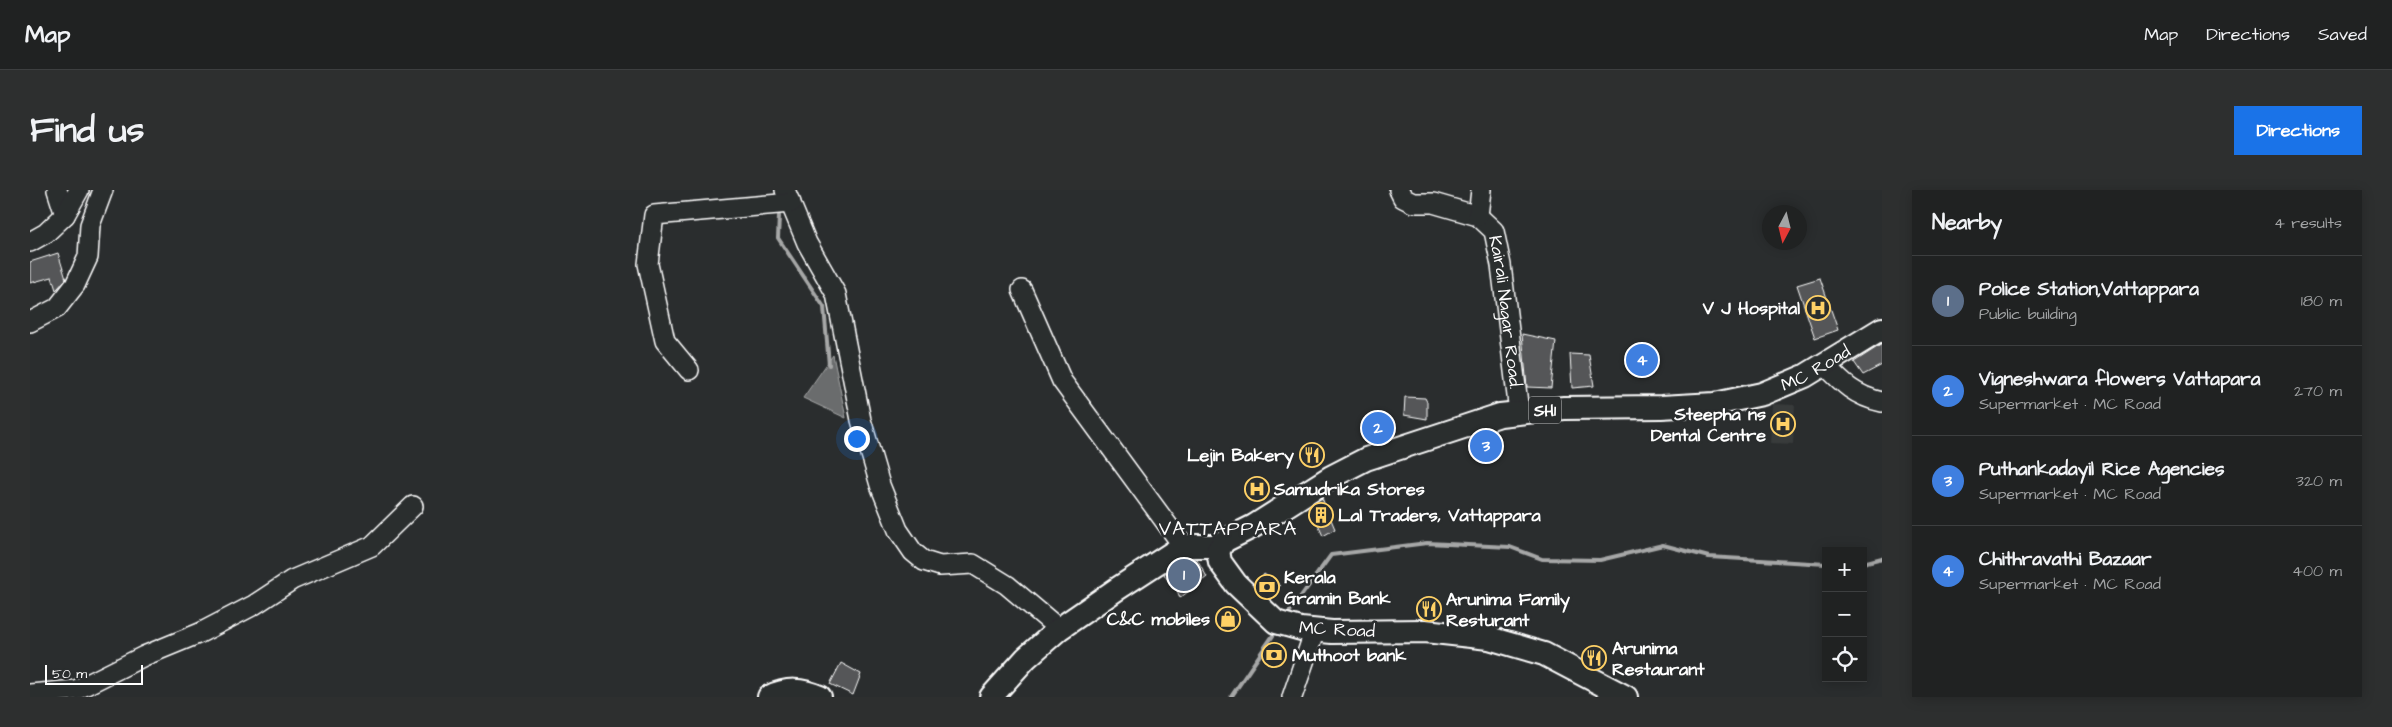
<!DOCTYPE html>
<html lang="en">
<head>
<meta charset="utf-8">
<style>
  body { margin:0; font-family:"Architects Daughter",sans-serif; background:#2d2f2f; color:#f1f3f6 }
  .controls { position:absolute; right:15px; bottom:15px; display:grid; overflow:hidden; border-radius:0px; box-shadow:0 2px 12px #0003 }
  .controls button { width:45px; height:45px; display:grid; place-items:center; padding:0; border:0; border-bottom:1px solid #3d3f40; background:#202222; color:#f1f3f6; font:25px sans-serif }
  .compass { position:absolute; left:1732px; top:15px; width:45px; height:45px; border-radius:50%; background:#202222; box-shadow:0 2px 12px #0003; rotate:187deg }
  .scale { position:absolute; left:15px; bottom:12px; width:98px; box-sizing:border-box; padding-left:5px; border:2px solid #fff; border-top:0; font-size:14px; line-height:18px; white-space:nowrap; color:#fff; -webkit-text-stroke:4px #2a2d2e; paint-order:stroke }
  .you { position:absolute; left:826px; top:248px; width:18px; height:18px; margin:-12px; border:4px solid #fff; border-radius:50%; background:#1a73e8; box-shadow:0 0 0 8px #1a73e833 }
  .badge { display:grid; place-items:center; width:32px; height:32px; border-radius:50%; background:#1a73e8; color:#fff; font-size:16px; font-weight:700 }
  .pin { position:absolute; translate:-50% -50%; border:2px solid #fff; box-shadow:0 1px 5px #0006 }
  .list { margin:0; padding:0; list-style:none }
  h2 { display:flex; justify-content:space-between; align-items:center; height:65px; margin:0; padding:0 20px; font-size:21px }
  h2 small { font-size:16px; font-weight:400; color:#a2a4a5 }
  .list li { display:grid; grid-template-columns:32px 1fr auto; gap:15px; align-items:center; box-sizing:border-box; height:90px; padding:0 20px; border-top:1px solid #3d3f40 }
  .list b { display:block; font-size:19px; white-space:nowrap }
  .list p { margin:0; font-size:16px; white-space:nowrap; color:#a2a4a5 }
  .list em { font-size:16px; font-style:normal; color:#a2a4a5 }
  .icon { flex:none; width:28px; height:28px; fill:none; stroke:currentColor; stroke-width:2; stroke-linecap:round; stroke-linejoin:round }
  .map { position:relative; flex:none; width:1852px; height:507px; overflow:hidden; border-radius:0px }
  header { display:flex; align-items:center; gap:30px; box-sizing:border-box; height:70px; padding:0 25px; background:#202222; border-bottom:1px solid #3d3f40 }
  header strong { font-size:24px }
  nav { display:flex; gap:28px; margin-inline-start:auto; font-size:18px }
  .intro { display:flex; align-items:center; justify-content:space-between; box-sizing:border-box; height:120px; padding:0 30px }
  h1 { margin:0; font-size:35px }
  .button { padding:12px 22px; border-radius:0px; background:#1a73e8; color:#fff; font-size:18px; font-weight:700 }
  main { display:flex; gap:30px; padding:0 30px }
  aside { flex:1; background:#202222; border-radius:0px; box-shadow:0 2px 12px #0003 }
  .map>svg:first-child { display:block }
  .built { fill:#373a3b }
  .water { fill:#6a6c6d; stroke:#a6a7a7 }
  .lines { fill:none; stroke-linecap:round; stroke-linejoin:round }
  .stream { stroke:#a6a7a7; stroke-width:4 }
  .building { fill:#555758; stroke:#fff }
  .minor-casing { stroke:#fff; stroke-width:22 }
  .major-casing { stroke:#fff; stroke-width:26 }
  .minor { stroke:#2a2d2e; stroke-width:19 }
  .major { stroke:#2a2d2e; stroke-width:22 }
  .labels { text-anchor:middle; stroke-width:5; stroke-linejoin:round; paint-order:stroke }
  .shield { fill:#2a2d2e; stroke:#bfc0c0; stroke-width:1 }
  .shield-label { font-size:16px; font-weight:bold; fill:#fff }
  .poi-label { font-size:18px; font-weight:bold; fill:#fff; stroke:#2a2d2e; text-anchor:start }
  .street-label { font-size:18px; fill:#fff; stroke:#2a2d2e }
  .quarter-label { font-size:20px; letter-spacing:1px; fill:#fff; stroke:#2a2d2e }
</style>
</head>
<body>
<header>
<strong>Map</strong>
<nav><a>Map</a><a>Directions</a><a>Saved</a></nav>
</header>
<div class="intro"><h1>Find us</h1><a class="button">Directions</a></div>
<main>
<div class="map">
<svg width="1852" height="507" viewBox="0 0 1852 507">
  <rect width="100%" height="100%" fill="#2a2d2e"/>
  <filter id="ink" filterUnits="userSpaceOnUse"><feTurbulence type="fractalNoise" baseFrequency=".02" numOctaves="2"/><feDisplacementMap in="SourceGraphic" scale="10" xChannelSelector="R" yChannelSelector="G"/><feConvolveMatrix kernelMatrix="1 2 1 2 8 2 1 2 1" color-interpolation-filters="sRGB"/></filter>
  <g filter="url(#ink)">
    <path class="built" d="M1742 214 1765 215 1763 254 1740 253Z"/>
    <path class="water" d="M803 165 816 228 773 208Z"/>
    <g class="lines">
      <path class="stream" d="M749 26 748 48 794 117 799 175
        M1833 373 1852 368
        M1258 424 1301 365 1397 353 1480 357 1512 369 1570 370 1633 355 1679 367 1796 374
        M1201 507 1244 444"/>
    </g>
    <path class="building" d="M28 63 36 89 28 98 26 100 22 87 0 93V72Z
      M1790 88 1808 140 1785 148 1767 95Z
      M1492 144 1526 151 1521 198 1497 197Z
      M1852 154V175L1833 185 1824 172Z
      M1540 164 1559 165 1564 196 1542 198Z
      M1375 207 1395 208 1397 212V229L1374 225Z
      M1292 308 1305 339 1293 346 1280 316Z
      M1157 369H1167L1177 387 1150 408 1145 395 1143 399 1134 384Z
      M1234 384 1250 395 1241 409 1227 396Z
      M811 473 831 484 823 505 800 494Z"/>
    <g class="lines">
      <defs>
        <g id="minor">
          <path d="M27 0 35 25"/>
          <path d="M755 0 777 53 806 104 831 230 850 295 868 340 883 362 894 371 910 376 943 374 977 395 1029 439"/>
          <path id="s1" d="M1369 0 1373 8 1383 13H1403L1448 26 1464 41 1471 75 1489 222"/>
          <path d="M1448 26 1451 0"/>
          <path d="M0 52 16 43 35 25 49 0"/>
          <path d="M992 100 1032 191 1153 356"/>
          <path d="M0 132 27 118 45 95 58 67 60 35 73 0"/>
          <path d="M1794 174C1813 194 1825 206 1852 212"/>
          <path d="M659 180 635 151 618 74 624 25 761 13"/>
          <path d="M0 504 46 500 114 466 170 443 224 415 262 390 342 356 383 316"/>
          <path d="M1262 507 1285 440"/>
        </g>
        <g id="major">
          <path d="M739 507C757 498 772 499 790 507"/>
          <path d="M961 507 996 468 1029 439 1087 399 1153 356H1191"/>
          <path id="s2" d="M1596 507 1514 464 1459 448 1395 441 1302 442 1271 439 1246 432 1206 394 1190 372 1188 360 1194 351 1224 336 1301 287 1336 269 1470 225 1534 218 1631 217 1685 214 1732 204 1775 186 1852 139"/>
        </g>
      </defs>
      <use href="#minor" class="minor-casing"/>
      <use href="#major" class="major-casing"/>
      <use href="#minor" class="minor"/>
      <use href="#major" class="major"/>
    </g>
  </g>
  <defs>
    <symbol id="hospital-ring" viewBox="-11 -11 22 22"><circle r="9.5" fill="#2a2d2e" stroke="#ffd166" stroke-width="1.5"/><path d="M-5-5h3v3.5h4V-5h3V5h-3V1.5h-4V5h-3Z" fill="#ffd166"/></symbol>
    <symbol id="restaurant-ring" viewBox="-11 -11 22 22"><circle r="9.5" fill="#2a2d2e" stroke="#ffd166" stroke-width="1.5"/><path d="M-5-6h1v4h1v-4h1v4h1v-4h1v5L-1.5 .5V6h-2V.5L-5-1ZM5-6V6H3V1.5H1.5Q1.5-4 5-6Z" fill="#ffd166"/></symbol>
    <symbol id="building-ring" viewBox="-11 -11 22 22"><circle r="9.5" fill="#2a2d2e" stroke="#ffd166" stroke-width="1.5"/><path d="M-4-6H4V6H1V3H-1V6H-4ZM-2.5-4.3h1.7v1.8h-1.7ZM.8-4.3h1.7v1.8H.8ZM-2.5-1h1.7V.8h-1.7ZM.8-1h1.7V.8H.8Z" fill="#ffd166"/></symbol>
    <symbol id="bank-ring" viewBox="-11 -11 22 22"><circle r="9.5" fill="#2a2d2e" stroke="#ffd166" stroke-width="1.5"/><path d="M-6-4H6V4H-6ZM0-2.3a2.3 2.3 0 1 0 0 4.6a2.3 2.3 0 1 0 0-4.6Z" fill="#ffd166"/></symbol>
    <symbol id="shop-ring" viewBox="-11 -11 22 22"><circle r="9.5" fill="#2a2d2e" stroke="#ffd166" stroke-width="1.5"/><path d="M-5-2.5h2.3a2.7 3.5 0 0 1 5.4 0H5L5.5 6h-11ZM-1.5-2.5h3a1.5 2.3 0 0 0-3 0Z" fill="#ffd166"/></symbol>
  </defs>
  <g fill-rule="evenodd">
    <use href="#hospital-ring" x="1774" y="104" width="28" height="28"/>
    <use href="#hospital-ring" x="1739" y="220" width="28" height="28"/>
    <use href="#restaurant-ring" x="1268" y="251" width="28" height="28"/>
    <use href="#hospital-ring" x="1213" y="285" width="28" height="28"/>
    <use href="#building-ring" x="1277" y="311" width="28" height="28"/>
    <use href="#bank-ring" x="1223" y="383" width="28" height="28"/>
    <use href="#restaurant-ring" x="1385" y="405" width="28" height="28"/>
    <use href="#shop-ring" x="1184" y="415" width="28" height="28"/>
    <use href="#bank-ring" x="1230" y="451" width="28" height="28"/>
    <use href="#restaurant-ring" x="1550" y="454" width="28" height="28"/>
  </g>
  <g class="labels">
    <rect class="shield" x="1499" y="206.5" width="32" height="27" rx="4"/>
    <g class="shield-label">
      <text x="1515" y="226">SH1</text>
    </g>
    <g class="poi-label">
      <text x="1770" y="124" text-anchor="end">V J Hospital</text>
      <text x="1736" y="230" text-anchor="end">Steepha ns<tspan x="1736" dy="21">Dental Centre</tspan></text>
      <text x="1264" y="271" text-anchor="end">Lejin Bakery</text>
      <text x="1244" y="305">Samudrika Stores</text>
      <text x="1308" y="331">Lal Traders, Vattappara</text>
      <text x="1254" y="393">Kerala<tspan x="1254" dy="21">Gramin Bank</tspan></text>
      <text x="1416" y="415">Arunima Family<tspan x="1416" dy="21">Resturant</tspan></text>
      <text x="1180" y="435" text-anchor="end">C&amp;C mobiles</text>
      <text x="1582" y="464">Arunima<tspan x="1582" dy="21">Restaurant</tspan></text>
      <text x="1262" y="471">Muthoot bank</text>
    </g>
    <g class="street-label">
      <text dy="6" stroke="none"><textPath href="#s1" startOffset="191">Kairali Nagar Road.</textPath></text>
      <text dy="6" stroke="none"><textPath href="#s2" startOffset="1098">MC Road</textPath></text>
      <text transform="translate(1307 439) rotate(3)" y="6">MC Road</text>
    </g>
    <g class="quarter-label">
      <text x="1198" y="345">VATTAPPARA</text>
    </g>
  </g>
</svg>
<div class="controls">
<button>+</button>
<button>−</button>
<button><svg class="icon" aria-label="locate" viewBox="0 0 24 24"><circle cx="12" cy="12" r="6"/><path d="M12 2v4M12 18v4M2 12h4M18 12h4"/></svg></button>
</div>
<svg class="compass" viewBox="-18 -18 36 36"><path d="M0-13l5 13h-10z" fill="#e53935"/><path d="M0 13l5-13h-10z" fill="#a2a4a5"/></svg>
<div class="scale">50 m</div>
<div class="you"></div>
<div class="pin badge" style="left:1154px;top:385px;background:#5c6f8a">1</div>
<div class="pin badge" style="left:1348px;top:238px;background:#3f7fe0">2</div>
<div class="pin badge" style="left:1456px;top:256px;background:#3f7fe0">3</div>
<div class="pin badge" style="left:1612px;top:170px;background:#3f7fe0">4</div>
</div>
<aside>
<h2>Nearby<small>4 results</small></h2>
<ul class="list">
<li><span class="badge" style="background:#5c6f8a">1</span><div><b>Police Station,Vattappara</b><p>Public building</p></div><em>180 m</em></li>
<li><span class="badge" style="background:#3f7fe0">2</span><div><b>Vigneshwara flowers Vattapara</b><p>Supermarket · MC Road</p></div><em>270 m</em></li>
<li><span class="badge" style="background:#3f7fe0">3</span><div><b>Puthankadayil Rice Agencies</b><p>Supermarket · MC Road</p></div><em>320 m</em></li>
<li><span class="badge" style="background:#3f7fe0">4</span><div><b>Chithravathi Bazaar</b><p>Supermarket · MC Road</p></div><em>400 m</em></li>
</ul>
</aside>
</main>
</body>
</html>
